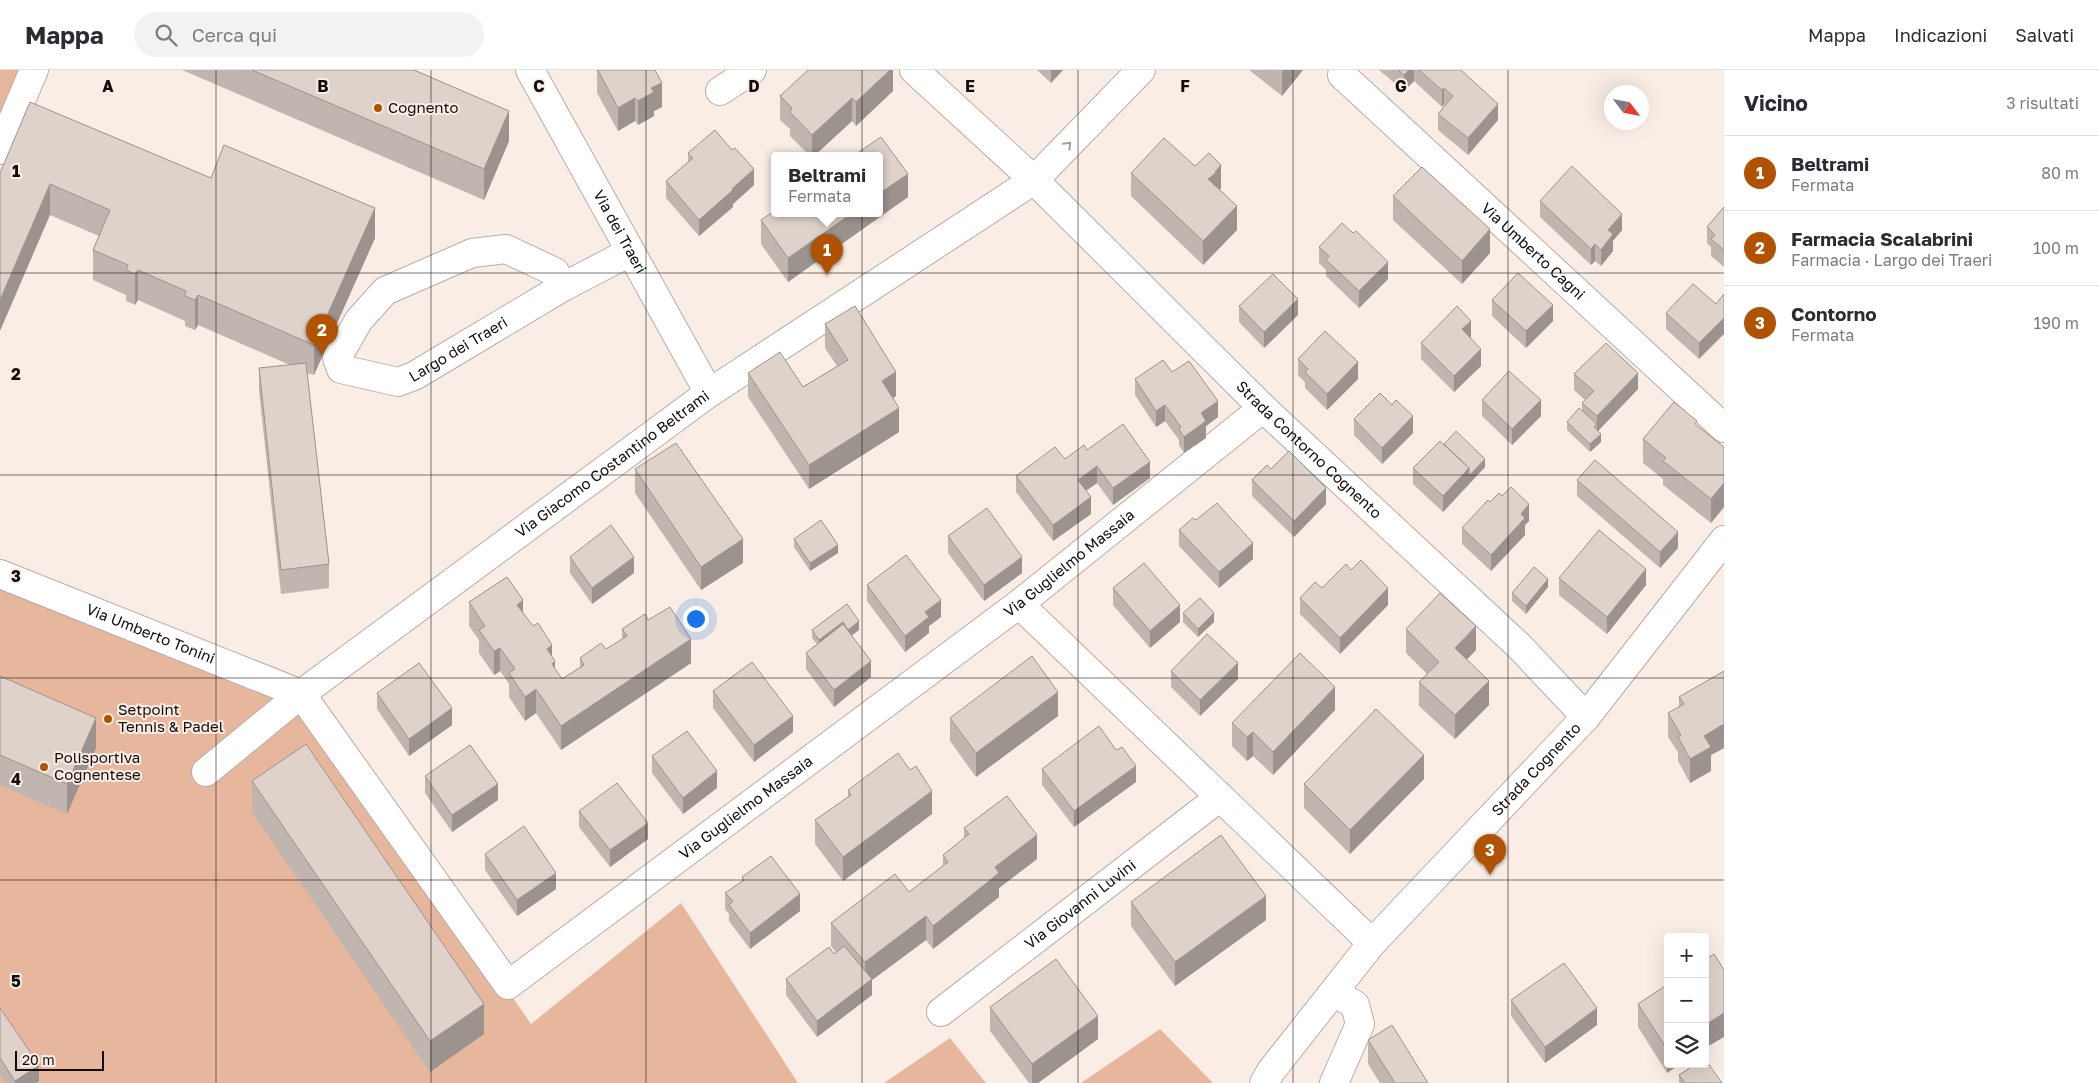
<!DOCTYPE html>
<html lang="it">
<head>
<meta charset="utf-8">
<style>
  body { margin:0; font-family:"Golos Text",sans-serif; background:#f2f2f3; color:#2b2b33 }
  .controls { position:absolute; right:15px; bottom:15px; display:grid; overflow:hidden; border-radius:5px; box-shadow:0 5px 20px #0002 }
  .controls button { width:45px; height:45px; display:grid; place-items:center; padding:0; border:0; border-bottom:1px solid #e1e1e2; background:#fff; color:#2b2b33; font:25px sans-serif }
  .compass { position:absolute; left:1604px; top:15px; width:45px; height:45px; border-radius:50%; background:#fff; box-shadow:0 5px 20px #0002; rotate:122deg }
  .scale { position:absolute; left:15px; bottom:12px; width:89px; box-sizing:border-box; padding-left:5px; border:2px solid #110c0a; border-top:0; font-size:14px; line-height:18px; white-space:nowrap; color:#110c0a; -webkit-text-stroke:4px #faede6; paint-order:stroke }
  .you { position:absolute; left:695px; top:548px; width:18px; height:18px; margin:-12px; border:4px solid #fff; border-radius:50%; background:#1a73e8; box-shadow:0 0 0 8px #1a73e833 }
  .badge { display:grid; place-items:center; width:32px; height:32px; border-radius:50%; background:#b05200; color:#fff; font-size:16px; font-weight:700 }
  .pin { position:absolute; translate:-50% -41px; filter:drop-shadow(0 1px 2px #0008) }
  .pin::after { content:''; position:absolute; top:26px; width:18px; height:15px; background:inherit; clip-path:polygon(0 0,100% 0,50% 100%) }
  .popup { position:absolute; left:771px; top:82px; width:112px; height:65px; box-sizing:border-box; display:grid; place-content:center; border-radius:5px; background:#fff; filter:drop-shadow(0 1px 4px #0005); font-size:16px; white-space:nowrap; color:#7c7c81 }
  .popup b { font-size:19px; color:#2b2b33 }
  .popup::after { content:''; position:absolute; left:50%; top:100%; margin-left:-10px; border:10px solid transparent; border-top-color:#fff }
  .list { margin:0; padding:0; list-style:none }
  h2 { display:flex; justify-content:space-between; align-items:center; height:65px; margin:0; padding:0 20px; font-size:21px }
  h2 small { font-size:16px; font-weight:400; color:#7c7c81 }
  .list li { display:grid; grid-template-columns:32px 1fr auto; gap:15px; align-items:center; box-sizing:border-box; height:75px; padding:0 20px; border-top:1px solid #e1e1e2 }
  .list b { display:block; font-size:19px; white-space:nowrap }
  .list p { margin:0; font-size:16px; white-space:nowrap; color:#7c7c81 }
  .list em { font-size:16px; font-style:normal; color:#7c7c81 }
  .icon { flex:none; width:28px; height:28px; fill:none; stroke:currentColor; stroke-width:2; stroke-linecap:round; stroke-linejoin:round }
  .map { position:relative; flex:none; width:1724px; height:1013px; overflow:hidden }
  header { display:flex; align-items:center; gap:30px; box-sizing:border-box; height:70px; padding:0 25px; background:#fff; border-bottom:1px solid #e1e1e2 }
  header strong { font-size:24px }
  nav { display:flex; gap:28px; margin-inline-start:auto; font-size:18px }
  .search { width:350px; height:45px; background:#f2f2f3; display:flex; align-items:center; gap:12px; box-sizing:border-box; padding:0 18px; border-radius:28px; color:#7c7c81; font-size:19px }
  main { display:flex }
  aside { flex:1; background:#fff }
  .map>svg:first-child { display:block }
  .green { fill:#e7b79d }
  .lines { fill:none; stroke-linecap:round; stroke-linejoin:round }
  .minor-casing { stroke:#b9ada6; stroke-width:30 }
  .tertiary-casing { stroke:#b9ada6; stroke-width:30 }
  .minor { stroke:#fff; stroke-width:28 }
  .tertiary { stroke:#fff; stroke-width:28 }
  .wall { fill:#c0b5af }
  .shaded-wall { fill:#9c938e }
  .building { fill:#dfd2cb; stroke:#9c938e }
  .oneway { stroke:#a09e9d }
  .grid { fill:none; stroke:#110c0a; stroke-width:1; stroke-opacity:0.55 }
  .poi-dot { fill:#b05200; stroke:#faede6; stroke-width:2 }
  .labels { text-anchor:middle; stroke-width:4; stroke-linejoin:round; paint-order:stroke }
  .poi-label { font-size:15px; fill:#110c0a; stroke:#faede6; text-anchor:start }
  .street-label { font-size:15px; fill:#110c0a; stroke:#faede6 }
  .grid-label { font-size:16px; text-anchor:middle; font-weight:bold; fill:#110c0a; stroke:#faede6; stroke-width:4; stroke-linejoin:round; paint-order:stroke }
</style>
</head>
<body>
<header>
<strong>Mappa</strong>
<div class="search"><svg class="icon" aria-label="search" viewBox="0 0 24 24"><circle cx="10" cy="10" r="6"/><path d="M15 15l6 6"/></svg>Cerca qui</div>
<nav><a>Mappa</a><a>Indicazioni</a><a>Salvati</a></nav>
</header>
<main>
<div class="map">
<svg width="1724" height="1013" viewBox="0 0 1724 1013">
  <rect width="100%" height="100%" fill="#faede6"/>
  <path class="green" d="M0 0H27L0 62Z
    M0 497 304 625 531 954 681 833 798 1013H0Z
    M1160 959 1213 1013H1081Z
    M950 968 986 1013H884Z"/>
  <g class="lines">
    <defs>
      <g id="minor">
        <path id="s1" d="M530 0 709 323"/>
        <path id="s2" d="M914 0 1034 110 1263 338 1519 576 1586 647"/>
        <path id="s3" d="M1342 5 1724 358"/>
        <path d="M720 21 752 0"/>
        <path d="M0 80 34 0"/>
        <path id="s4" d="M563 217 555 202 506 179 472 183 385 221 359 250 337 288 341 299 398 312 414 306 563 217 630 182"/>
        <path id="s5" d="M0 504 301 624"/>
        <path d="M1019 534 1372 873"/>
        <path id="s6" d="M301 624 508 915 1019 534 1263 338"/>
        <path id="s7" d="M206 702 301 624 709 323 1034 110 1141 0"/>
        <path d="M1334 922 1355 935 1360 954 1334 1013"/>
        <path id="s8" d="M941 942 1220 727"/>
      </g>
      <g id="tertiary">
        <path id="s9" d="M1264 1013 1271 1001 1372 873 1586 647 1724 470"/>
      </g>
    </defs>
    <use href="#minor" class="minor-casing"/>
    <use href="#tertiary" class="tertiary-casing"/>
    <use href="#minor" class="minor"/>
    <use href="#tertiary" class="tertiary"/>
  </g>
  <path class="wall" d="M182 0H414L509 71 484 130Z
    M596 0H655L662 37 654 41V46L638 55 635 51 618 61 597 23V2Z
    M893 0V21L856 56 852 51 814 86H810L790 66V59L780 50V26Z
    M1037 0H1063L1051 13Z
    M1249 0H1303L1282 26Z
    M1379 0H1461L1498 50 1468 85 1438 60V44L1445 35 1444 34 1442 37 1414 11 1404 21Z
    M688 83 754 115 733 134V137L699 166 666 128V111L688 92Z
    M0 103 211 108 375 168 314 305 307 303 329 494V518L281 524 259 321V298L290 295 198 255 195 260 185 256V251L138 230 135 235 126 231V225L93 210V180L99 166 50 145Z
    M1131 103 1221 118 1220 120 1237 160 1203 195 1131 126Z
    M1393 126 1490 183 1462 214 1393 150Z
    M908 127 788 212 761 174V150Z
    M1540 131 1622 160 1613 171V181L1601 196 1595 191 1591 195 1540 147Z
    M1724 137V197L1711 186V177L1707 173V157Z
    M1319 177 1388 209 1359 238 1326 206V200L1319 193Z
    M1492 230 1553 251 1526 278 1492 246Z
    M1716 234 1699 289 1666 259V243Z
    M1239 236 1298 245 1264 278 1239 252Z
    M825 254 896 326 893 328 899 362 809 419 748 327V303L803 317 837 296 825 278Z
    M1471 267 1470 268 1481 296 1454 322 1421 289V273Z
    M1298 289 1358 309 1327 340 1305 318V312L1298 305Z
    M1172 302 1218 347 1206 356V368L1184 383 1179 375V370L1165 351 1156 357 1135 325V309Z
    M1574 304 1638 319 1598 361 1601 372 1590 382 1567 360V352L1582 341V333L1585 330 1574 320Z
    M1482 330 1541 346 1512 375 1482 346Z
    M1392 335 1413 363 1382 394 1354 365V349Z
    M1643 369 1724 377V437L1711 453 1663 415V409L1643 393Z
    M1444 374 1485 397 1443 442 1413 414V398Z
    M1065 389 1150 408 1113 435 1097 413 1086 421 1091 444 1053 471 1016 422V406Z
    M635 399 743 493 701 520 635 423Z
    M1271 399 1326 434 1294 467 1252 426V410Z
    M1577 410 1678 478 1660 498 1577 426Z
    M1490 432 1529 451 1525 455V465L1491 501 1462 474V458Z
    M1196 450 1253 489 1219 518 1179 476V460Z
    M948 466 1022 503 984 531 948 483Z
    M794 469 838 483 810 501 794 477Z
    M570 487 634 503 592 534 570 503Z
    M1351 500 1388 535 1340 584 1300 544V528L1322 518Z
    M1559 508 1646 515 1607 564 1559 525Z
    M867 515 941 547 929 556V563L905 582 867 531Z
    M1548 517 1526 544 1512 531V523Z
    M1113 518 1180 552 1150 578 1113 535Z
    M469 532 523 542 552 586 555 599 562 609 580 597V588L606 579 622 569V559L648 550 691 593 561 680 536 643 525 651 509 627V614L500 601 494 605 479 583V570L469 556Z
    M847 534 859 560 852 565 871 607 834 637 806 599V583L817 574 812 568V560Z
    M1183 543 1214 552 1198 567 1183 552Z
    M1406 559 1476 580 1466 590 1489 635 1455 669 1419 636V612L1427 604 1406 583Z
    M1171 601 1238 609 1200 646 1171 617Z
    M1724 601V678L1711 685V701L1690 713 1678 691V682L1668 667V643L1679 637V627Z
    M0 606 96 678 67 744 0 715Z
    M713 621 793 662 754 692 713 638Z
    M377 623 452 655 409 686 377 639Z
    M1335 640 1273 705 1253 686 1247 691 1232 676V653Z
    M1058 646 976 707 950 671V648Z
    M652 686 717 718 683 744 652 703Z
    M1042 699 1136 712 1074 757 1042 715Z
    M425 706 498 730 452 762 425 723Z
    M1424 709 1350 784 1304 738V714Z
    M252 711 484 964 430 1002 252 742Z
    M848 720 932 744 843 811 815 774V750L848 728Z
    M579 741 648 769 610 797 579 757Z
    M964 758 1037 789 999 818V827L933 879 926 870 872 910V925L817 967 786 925V909L836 882 831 876V853L909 822 943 796V785L964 768Z
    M485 784 556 819 517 846 485 800Z
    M742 807 800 841 750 879 729 851V844L725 839V823L742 811Z
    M1131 832 1266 850 1175 916 1131 856Z
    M1668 914V994H1680L1667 1003 1638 957V934Z
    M1511 930 1597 955 1545 993 1511 946Z
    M990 937 1098 969 1038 1013H1029L990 961Z
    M0 938 39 1011 36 1013H6L0 1004Z
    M1368 970 1428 1013H1380L1368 994Z
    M1679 1005 1722 1013H1679Z"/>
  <path class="shaded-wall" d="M890 0H893V21L856 56V32Z
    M1051 0H1063L1051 13Z
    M1283 0H1303L1282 26V2Z
    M1409 0H1414V11L1404 21V5Z
    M662 13V37L654 41V46L638 55V31L651 18Z
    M1444 18V34L1442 37V20Z
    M635 28V51L618 61V38Z
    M852 28V51L814 86H812V65Z
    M1498 34V50L1468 85V68Z
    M509 41V71L484 130V99Z
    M1221 95V118L1216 124 1208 109Z
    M754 99V115L733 134V137L699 166V150L732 119Z
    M908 104V127L788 212V188L851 144H880V123Z
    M50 114V145L0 261V230Z
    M1237 136V160L1203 195V171Z
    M375 138V168L314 305V275Z
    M1622 144V160L1613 171V181L1601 196V180L1608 160Z
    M1490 159V183L1462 214V191Z
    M1595 174V191L1591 195V179Z
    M1388 192V209L1359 238V221Z
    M138 200V230L135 235V204Z
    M198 225V255L195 260V230Z
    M1298 229V245L1264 278V262Z
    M1553 235V251L1526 278V261Z
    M1724 248V264L1699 289V273Z
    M1471 251V267L1462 276V259Z
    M1481 279V296L1454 322V306Z
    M1358 292V309L1327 340V324Z
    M896 302V326L882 335V311Z
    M1638 303V319L1597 362V346Z
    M1541 330V346L1512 375V359Z
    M1218 331V347L1206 356V368L1184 383V367L1201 343Z
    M1165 335V351L1156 357V341Z
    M899 338V362L809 419V395Z
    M1413 346V363L1382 394V378Z
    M1601 364V372L1590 382V374Z
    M1485 389V397L1443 442V426L1469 398Z
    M1150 392V408L1113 435V418Z
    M1097 396V413L1078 426V410Z
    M1724 413V437L1711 453V429Z
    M1326 418V434L1294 467V451Z
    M1091 427V444L1053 471V455Z
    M1529 434V451L1525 455V465L1491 501V485L1521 444Z
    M1678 462V478L1660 498V482Z
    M743 469V493L701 520V497Z
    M1253 473V489L1219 518V502Z
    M838 475V483L810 501V493Z
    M634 487V503L592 534V518Z
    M1022 487V503L984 531V515Z
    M1646 499V515L1607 564V547Z
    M1548 509V517L1526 544V536Z
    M1388 518V535L1340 584V568Z
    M523 530V554L517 535Z
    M941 530V547L929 556V563L905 582V566L925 542Z
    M1180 535V552L1150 578V561Z
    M1214 543V552L1198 567V559Z
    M859 551V560L848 568V560Z
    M843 552V561L819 578V570Z
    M1476 556V580L1455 602V578Z
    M691 569V593L561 680V656Z
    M552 575V599L547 579Z
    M500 578V601L494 605V581Z
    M555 591V615L552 594Z
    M871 591V607L834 637V620Z
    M1238 593V609L1200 646V630Z
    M1489 611V635L1455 669V645Z
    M1335 617V640L1273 705V682Z
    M536 619V643L525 651V627Z
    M1058 622V646L976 707V683Z
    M452 638V655L409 686V669Z
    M793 646V662L754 692V675Z
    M96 648V678L67 744V714Z
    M1724 654V678L1711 685V701L1690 713V689L1704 666Z
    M1253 662V686L1247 691V667Z
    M1424 685V709L1350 784V760Z
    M1136 696V712L1074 757V741Z
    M717 701V718L683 744V728Z
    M498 714V730L452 762V745Z
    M932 721V744L843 811V787Z
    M648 753V769L610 797V780Z
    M1037 765V789L999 818V827L933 879V856L995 797Z
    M556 803V819L517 846V830Z
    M800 824V841L750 879V863Z
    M1266 826V850L1175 916V892Z
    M926 846V870L872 910V925L817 967V951L865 914V892Z
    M484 934V964L430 1002V971Z
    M1597 938V955L1545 993V977Z
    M1724 943V967L1705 978V955Z
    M1098 946V969L1038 1013H1032V994Z
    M1668 978V994H1680L1667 1003V979Z
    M39 995V1011L36 1013H15V1011Z"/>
  <path class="building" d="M252 0H414L509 41 484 99Z
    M598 0H655L662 13 651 18 654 22 638 31 635 28 618 38Z
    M808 0H890L856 32 852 28 812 65 790 42 792 38 780 26Z
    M1398 0H1409L1404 5Z
    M1419 0H1461L1498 34 1468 68 1438 44 1453 26 1444 18 1442 20Z
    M30 32 211 108 224 75 375 138 314 275 198 225 195 230 185 226 186 221 138 200 135 204 126 200 128 195 93 180 110 140 50 114 0 230V103Z
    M715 60 732 80 735 78 754 99 732 119 733 120 699 150 666 111 693 88 688 83Z
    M881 67 908 104 880 123V86H853Z
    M1164 68 1195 96 1209 83 1221 95 1215 102 1216 103 1208 109 1237 136 1203 171 1131 103Z
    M1572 96 1622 144 1608 160 1613 164 1601 180 1595 174 1591 179 1540 131Z
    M1422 97 1490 159 1462 191 1393 126Z
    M1724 137V180L1711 169 1715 165 1707 157Z
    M774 141V144H851L788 188 761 150Z
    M1342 153 1353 163 1356 161 1388 192 1359 221 1326 190 1329 186 1319 177Z
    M1518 203 1553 235 1526 261 1492 230Z
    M1273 204 1298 229 1264 262 1239 236Z
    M1693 214 1716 234 1724 224V248L1699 273 1666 243Z
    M855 236 896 302 882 311 899 338 809 395 748 303 780 282 803 317 848 290 825 254Z
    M1457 236 1471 251 1462 259 1481 279 1454 306 1421 273Z
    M1325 261 1358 292 1327 324 1305 302 1308 299 1298 289Z
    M1606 273 1638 303 1597 346 1582 333 1594 321 1574 304Z
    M1163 290 1172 302 1189 291 1218 331 1201 343 1206 351 1184 367 1179 359 1181 357 1165 335 1156 341 1135 309Z
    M306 293 329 494 281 500 259 298Z
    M1509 301 1541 330 1512 359 1482 330Z
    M1380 323 1392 335 1396 330 1413 346 1382 378 1354 349Z
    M1674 332 1697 351 1695 354 1724 377V413L1711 429 1663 391 1666 388 1643 369Z
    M1579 338 1597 354 1594 357 1601 364 1590 374 1567 352Z
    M1123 354 1150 392 1113 418 1097 396 1078 410 1091 427 1053 455 1016 406 1055 377 1065 389 1084 375 1087 380Z
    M1456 361 1485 389 1469 406V398L1444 374Z
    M1440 371 1469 398 1443 426 1413 398Z
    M676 373 743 469 701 497 635 399Z
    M1289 381 1326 418 1294 451 1252 410 1267 395 1271 399Z
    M1595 390 1678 462 1660 482 1577 410Z
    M1511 417 1529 434 1521 444 1525 448 1491 485 1462 458 1488 430 1490 432 1499 423 1502 426Z
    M1217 433 1253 473 1219 502 1179 460 1193 448 1196 450Z
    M987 438 1022 487 984 515 948 466Z
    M821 450 838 475 810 493 794 469Z
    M611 455 634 487 592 518 570 487Z
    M1599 460 1646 499 1607 547 1559 508Z
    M906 485 941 530 925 542 929 547 905 566 867 515Z
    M1361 490 1388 518 1340 568 1300 528 1315 512 1322 518 1346 494 1351 500Z
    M1144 493 1180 535 1150 561 1113 518Z
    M1534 497 1548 509 1526 536 1512 523Z
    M507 507 523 530 517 535 533 556 538 553 552 575 547 579 555 591 552 594 562 609 584 595 580 588 601 573 606 579 627 566 622 559 645 544 648 550 670 537 691 569 561 656 536 619 525 627 509 603 515 599 500 578 494 581 479 560 485 556 469 532Z
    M1440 523 1476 556 1455 578 1489 611 1455 645 1419 612 1439 592 1406 559Z
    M1200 528 1214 543 1198 559 1183 543Z
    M847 534 859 551 848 560 843 552 819 570 812 560Z
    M843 554 871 591 834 620 806 583Z
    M1207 564 1238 593 1200 630 1171 601Z
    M1300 583 1335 617 1273 682 1253 662 1247 667 1232 653Z
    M1032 586 1058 622 976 683 950 648Z
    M752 592 793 646 754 675 713 621Z
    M419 593 452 638 409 669 377 623Z
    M1724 601V654L1704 666 1711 677 1690 689 1678 667 1681 665 1668 643 1684 634 1679 627Z
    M0 606 96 648 67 714 0 685Z
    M1376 639 1424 685 1350 760 1304 714Z
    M1099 656 1116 680 1122 677 1136 696 1074 741 1042 699Z
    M687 661 717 701 683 728 652 686Z
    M306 674 484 934 430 971 252 711Z
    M470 675 498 714 452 745 425 706Z
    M898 683 910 700 916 696 932 721 843 787 815 750 851 725 848 720Z
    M617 713 648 753 610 780 579 741Z
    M1007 726 1037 765 995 797 999 803 933 856 926 846 865 892 831 853 895 804 909 822 948 792 943 785 969 764 964 758Z
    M524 756 556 803 517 830 485 784Z
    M1221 765 1266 826 1175 892 1131 832Z
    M771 786 800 824 750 863 729 835 733 831 725 823 744 810 742 807Z
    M844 876 872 909 817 951 786 909 829 877 834 884Z
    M1714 884 1724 900V943L1705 955V890Z
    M1056 889 1098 946 1032 994 990 937Z
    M1564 893 1597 938 1545 977 1511 930Z
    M1668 914V978L1667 979 1638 934Z
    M0 938 39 995 15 1011 0 988Z
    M1392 955 1428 1013H1395L1368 970Z
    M1705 989 1722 1013H1685L1679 1005 1696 994H1705Z"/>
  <defs><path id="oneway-chevron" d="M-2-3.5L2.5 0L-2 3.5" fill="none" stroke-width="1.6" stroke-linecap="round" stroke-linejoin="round" transform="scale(1.25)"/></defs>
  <use class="oneway" href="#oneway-chevron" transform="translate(1068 75) rotate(-46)"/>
  <path class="grid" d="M216 0V1013M431 0V1013M646 0V1013M862 0V1013M1078 0V1013M1293 0V1013M1508 0V1013M0 203H1724M0 405H1724M0 608H1724M0 810H1724"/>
  <g class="poi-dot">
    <circle cx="378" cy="38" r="5"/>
    <circle cx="108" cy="649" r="5"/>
    <circle cx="44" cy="697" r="5"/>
  </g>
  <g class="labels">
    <g class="poi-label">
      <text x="388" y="43">Cognento</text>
      <text x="118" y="645">Setpoint<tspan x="118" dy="17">Tennis &amp; Padel</tspan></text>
      <text x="54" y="693">Polisportiva<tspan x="54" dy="17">Cognentese</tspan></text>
    </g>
    <g class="street-label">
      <text dy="5" stroke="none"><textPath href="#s1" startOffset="185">Via dei Traeri</textPath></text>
      <text dy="5" stroke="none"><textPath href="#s3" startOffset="260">Via Umberto Cagni</textPath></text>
      <text dy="5" stroke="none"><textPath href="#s4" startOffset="422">Largo dei Traeri</textPath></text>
      <text dy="5" stroke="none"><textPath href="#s2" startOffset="548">Strada Contorno Cognento</textPath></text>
      <text dy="5" stroke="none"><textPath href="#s7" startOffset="510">Via Giacomo Costantino Beltrami</textPath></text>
      <text dy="5" stroke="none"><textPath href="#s6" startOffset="1059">Via Guglielmo Massaia</textPath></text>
      <text dy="5" stroke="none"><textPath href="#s5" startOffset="162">Via Umberto Tonini</textPath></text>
      <text dy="5" stroke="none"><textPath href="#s9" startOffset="416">Strada Cognento</textPath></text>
      <text dy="5" stroke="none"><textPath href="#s6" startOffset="654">Via Guglielmo Massaia</textPath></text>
      <text dy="5" stroke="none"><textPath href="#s8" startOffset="176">Via Giovanni Luvini</textPath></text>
    </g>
  </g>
  <g class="grid-label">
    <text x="108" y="22">A</text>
    <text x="323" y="22">B</text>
    <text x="539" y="22">C</text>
    <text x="754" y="22">D</text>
    <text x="970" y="22">E</text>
    <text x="1185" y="22">F</text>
    <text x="1401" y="22">G</text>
    <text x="16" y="107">1</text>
    <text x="16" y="310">2</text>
    <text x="16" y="512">3</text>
    <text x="16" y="715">4</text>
    <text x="16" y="917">5</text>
  </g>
</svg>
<div class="controls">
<button>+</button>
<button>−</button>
<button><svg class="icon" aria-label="layers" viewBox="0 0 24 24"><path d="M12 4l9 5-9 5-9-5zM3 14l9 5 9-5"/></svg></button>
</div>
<svg class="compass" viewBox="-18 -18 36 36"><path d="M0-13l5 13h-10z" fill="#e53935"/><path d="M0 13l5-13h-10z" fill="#7c7c81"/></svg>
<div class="scale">20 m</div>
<div class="you"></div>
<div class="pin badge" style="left:827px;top:205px">1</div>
<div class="popup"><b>Beltrami</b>Fermata</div>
<div class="pin badge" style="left:322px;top:285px">2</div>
<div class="pin badge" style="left:1490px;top:805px">3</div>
</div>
<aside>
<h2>Vicino<small>3 risultati</small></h2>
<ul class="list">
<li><span class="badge">1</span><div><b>Beltrami</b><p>Fermata</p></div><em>80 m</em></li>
<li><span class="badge">2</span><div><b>Farmacia Scalabrini</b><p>Farmacia · Largo dei Traeri</p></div><em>100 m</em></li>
<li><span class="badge">3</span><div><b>Contorno</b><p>Fermata</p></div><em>190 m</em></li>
</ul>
</aside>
</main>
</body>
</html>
